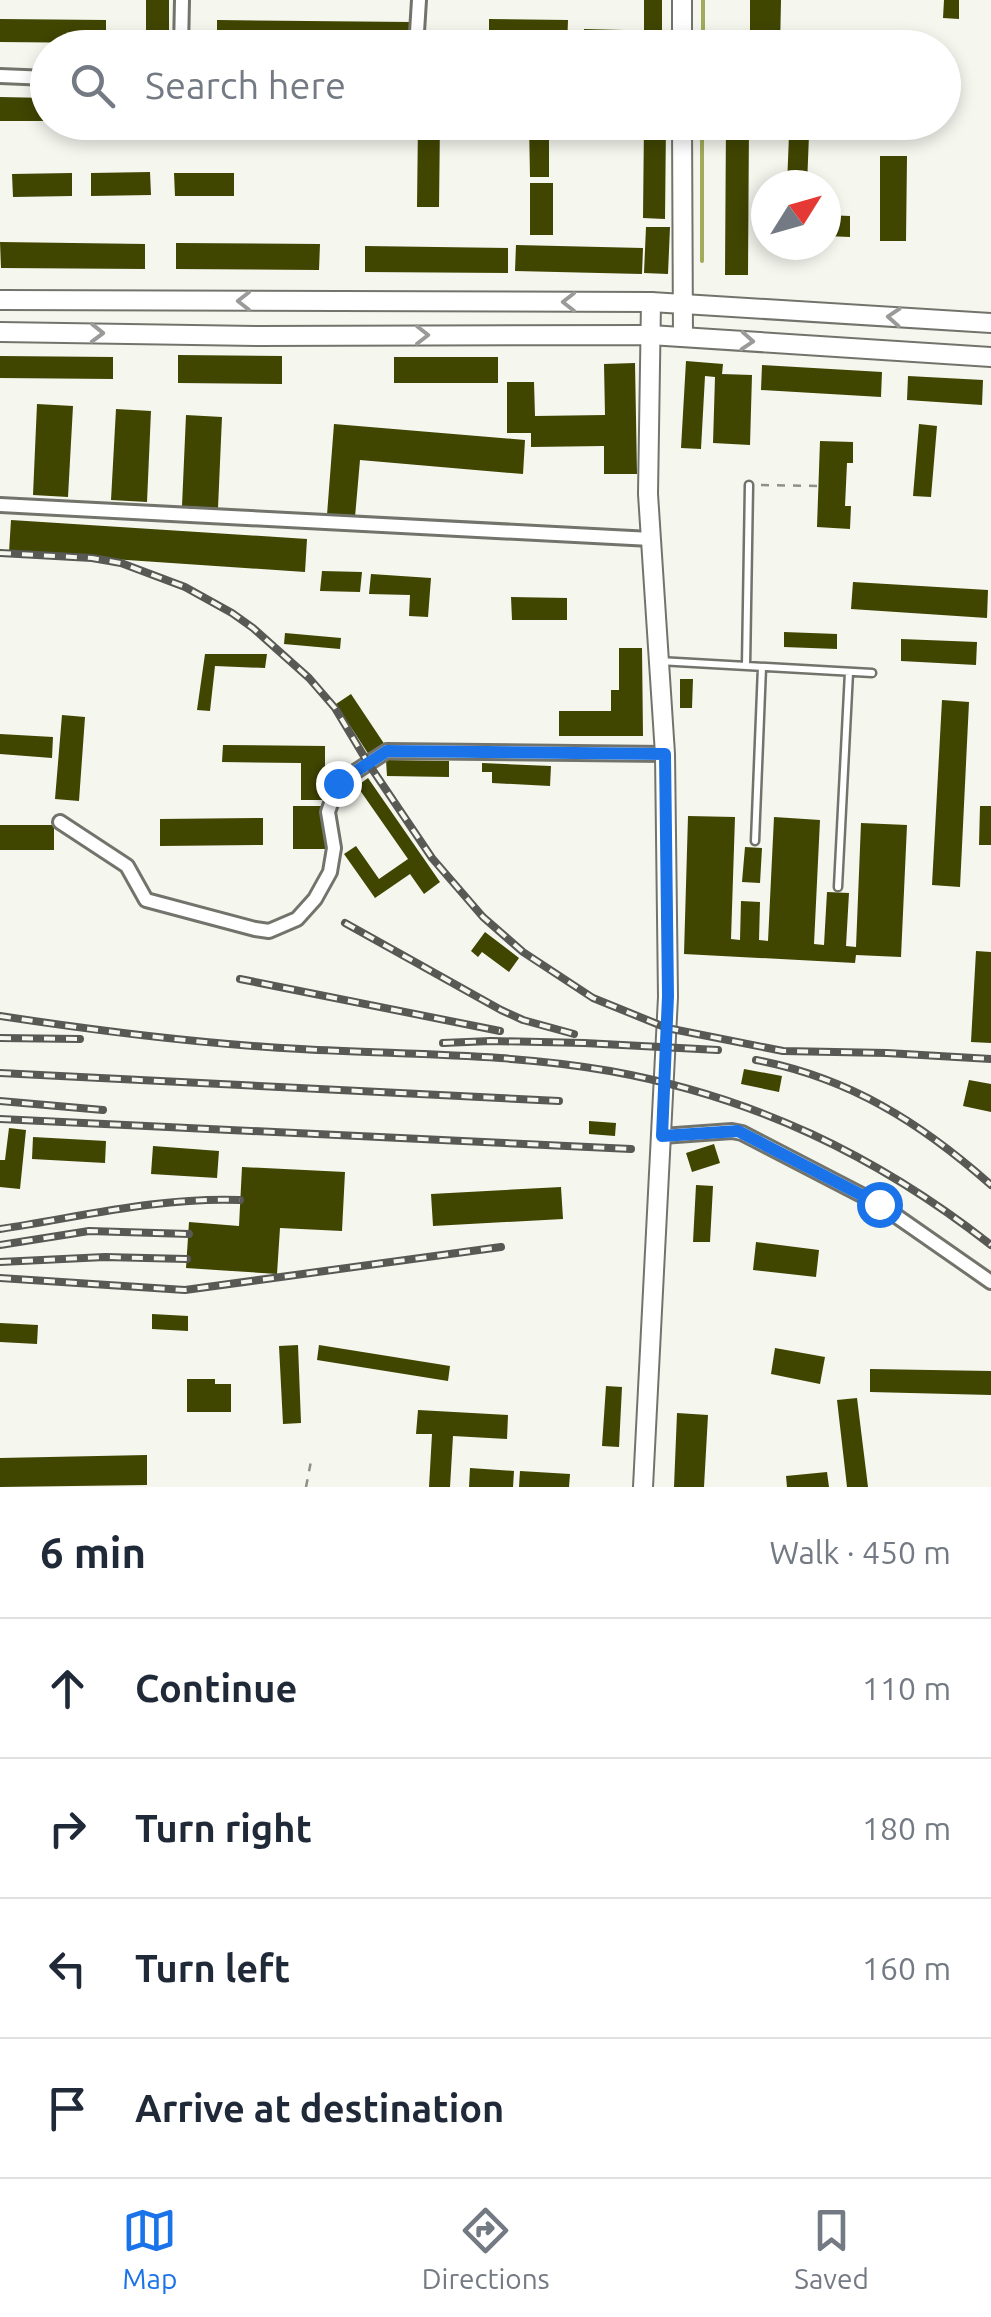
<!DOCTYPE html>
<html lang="en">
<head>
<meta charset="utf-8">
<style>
  body { margin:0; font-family:Ubuntu,sans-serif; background:#f2f2f3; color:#1f2937 }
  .compass { position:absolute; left:751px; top:170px; width:90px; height:90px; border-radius:50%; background:#fff; box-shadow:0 5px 15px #0003; rotate:53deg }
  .stop { position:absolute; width:30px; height:30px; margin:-22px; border:8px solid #1a73e8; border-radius:50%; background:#fff }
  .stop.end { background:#1a73e8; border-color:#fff; box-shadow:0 2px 10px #0008 }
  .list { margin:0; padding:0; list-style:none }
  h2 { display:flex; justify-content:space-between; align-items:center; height:130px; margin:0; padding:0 40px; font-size:42px }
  h2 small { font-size:32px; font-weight:400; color:#747a83 }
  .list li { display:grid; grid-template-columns:65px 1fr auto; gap:30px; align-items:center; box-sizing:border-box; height:140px; padding:0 40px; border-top:2px solid #e0e1e3 }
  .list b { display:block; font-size:38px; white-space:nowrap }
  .list em { font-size:32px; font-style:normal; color:#747a83 }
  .icon { flex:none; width:55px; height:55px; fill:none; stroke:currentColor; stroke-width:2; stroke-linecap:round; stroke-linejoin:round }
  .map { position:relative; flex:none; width:991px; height:1487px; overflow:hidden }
  .search { position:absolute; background:#fff; box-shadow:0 5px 15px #0003; left:30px; right:30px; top:30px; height:110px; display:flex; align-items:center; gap:25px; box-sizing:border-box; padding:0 35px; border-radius:55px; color:#747a83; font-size:38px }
  .sheet { height:690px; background:#fff }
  nav { display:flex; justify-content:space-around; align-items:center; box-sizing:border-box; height:140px; border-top:2px solid #e0e1e3; background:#fff; font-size:28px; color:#747a83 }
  nav a { display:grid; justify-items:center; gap:5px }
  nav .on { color:#1a73e8 }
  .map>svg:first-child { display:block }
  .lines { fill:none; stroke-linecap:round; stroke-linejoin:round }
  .stream { stroke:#a1ab5b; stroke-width:4 }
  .building { fill:#404500 }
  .service-casing { stroke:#72746c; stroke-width:11 }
  .minor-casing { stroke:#72746c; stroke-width:18 }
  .tertiary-casing { stroke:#72746c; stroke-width:22 }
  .secondary-casing { stroke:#72746c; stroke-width:22 }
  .path { stroke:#90908b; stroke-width:2.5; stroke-dasharray:8 8; stroke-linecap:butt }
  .service { stroke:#fff; stroke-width:6 }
  .minor { stroke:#fff; stroke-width:12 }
  .tertiary { stroke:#fff; stroke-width:18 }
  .secondary { stroke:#fff; stroke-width:18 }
  .rail-casing { stroke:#585954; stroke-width:8 }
  .rail { stroke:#f5f6ee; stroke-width:4; stroke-dasharray:11; stroke-linecap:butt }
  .oneway { stroke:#9a9a99 }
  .route { stroke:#1a73e8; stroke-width:12 }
</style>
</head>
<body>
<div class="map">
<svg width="991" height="1487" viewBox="0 0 991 1487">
  <rect width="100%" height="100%" fill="#f5f6ee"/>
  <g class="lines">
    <path class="stream" d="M703 48V0
      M702 261V122"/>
  </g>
  <path class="building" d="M146 0H169V42H146Z
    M644 0H662V48H644Z
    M750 0H781L780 48H750Z
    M944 0H959V19L943 18Z
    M0 19 106 20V43L0 42Z
    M489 19 568 20 567 48H489Z
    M217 20 411 22 410 46 217 44Z
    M584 29 624 30 623 48H584Z
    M0 97 48 98V121H0Z
    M418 122H440L439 207H417Z
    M529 122H549V177H530Z
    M644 122H666L665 219 643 218Z
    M726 122H749L748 275H725Z
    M789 135H809L807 185H787Z
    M880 156H907L906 241H880Z
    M150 172 151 195 91 196V173Z
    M72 173V196L13 197 12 174Z
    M174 173H234V196H175Z
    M530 183H553V235H530Z
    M826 215 850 216V237L826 236Z
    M646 227H670L668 274 644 273Z
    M0 242 145 244V269L1 268Z
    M176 243 320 244 319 270 176 269Z
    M516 245 643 248 642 274 515 271Z
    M365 246 508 248V273L365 272Z
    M178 355 282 356V384L178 383Z
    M0 356 113 357V379L0 378Z
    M394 357H498V383H394Z
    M686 361 723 364 722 374 752 375 750 445 713 443 715 377 705 376 701 449 681 448Z
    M635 363 637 474H604V446L531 447V433H507V382H534L535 416 605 415 604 364Z
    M762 365 882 372 881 397 761 390Z
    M908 376 983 380 982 405 907 400Z
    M37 404 73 406 68 497 33 495Z
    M116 409 151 411 147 502 111 500Z
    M186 415 222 417 218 508 182 506Z
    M334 424 525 440 523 474 360 460 355 517 327 515Z
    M919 424 937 426 931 497 913 496Z
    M820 441 853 442V463H847L845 506H851L850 529 817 527Z
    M11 520 307 539 305 572 9 552Z
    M322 571 362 572 360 592 320 591Z
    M371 574 431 578 428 617 409 616 410 595 369 594Z
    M853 582 988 590 987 618 851 609Z
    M511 597 567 598V620H512Z
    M784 632 837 634V649L784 647Z
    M285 633 341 638 340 649 284 644Z
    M901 639 977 642 976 665 901 661Z
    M619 648H642L643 736H559V711H611V690H619Z
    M205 654H267L265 668 215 666 210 711 197 710Z
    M680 679H693L692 708H680Z
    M351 694 385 745 369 755 336 704Z
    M942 700 969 702 960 887 932 885Z
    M62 715 85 717 79 801 55 799Z
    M0 734 53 737 52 758 0 754Z
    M223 745 325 746V800H301V763L222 762Z
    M386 760 449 761V777L387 776Z
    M482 763 551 766 550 786 492 783V772H482Z
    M368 778 440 882 424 894 410 874 375 898 344 854 356 846 379 879 408 859 357 786Z
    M293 806H327V849H293Z
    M980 806H991V845H979Z
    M688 816 735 817 731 939 740 940 741 901 760 902 759 940 768 941 774 817 820 820 814 944 824 945 827 892 849 893 846 946 856 947 861 823 907 825 901 957 856 955 855 963 684 954Z
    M263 818V845L160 846V819Z
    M0 825H54V850H0Z
    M745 847 762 848 760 883 742 882Z
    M485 932 519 958 509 972 482 952 478 957 471 951Z
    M976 951 991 952V1043L971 1042Z
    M744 1069 782 1076 779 1092 741 1084Z
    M969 1080 991 1084V1112L963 1106Z
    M589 1121 616 1123 615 1136 589 1134Z
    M9 1128 26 1130 20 1189 0 1187V1160H5Z
    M33 1137 106 1141 105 1163 32 1159Z
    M714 1144 720 1163 692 1172 686 1153Z
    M153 1146 219 1151 217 1178 151 1174Z
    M242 1167 345 1172 342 1231 280 1228 277 1274 186 1268 189 1222 239 1226Z
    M696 1185 713 1186 710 1242H693Z
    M561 1187 563 1219 433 1226 431 1194Z
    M756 1242 819 1250 816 1277 753 1270Z
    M152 1314 188 1316V1331L152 1329Z
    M0 1323 38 1325 37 1344 0 1342Z
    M298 1345 301 1423 283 1424 279 1346Z
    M319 1345 450 1366 448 1381 317 1360Z
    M775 1348 825 1357 820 1384 771 1374Z
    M870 1369 991 1371V1395L870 1392Z
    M187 1379H215V1384H231V1412H187Z
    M606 1386 622 1387 619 1447 602 1446Z
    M857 1398 868 1487H847L837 1400Z
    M418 1410 508 1415 507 1439 453 1436 450 1487H429L432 1434H416Z
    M677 1413 708 1415 704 1487H674Z
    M147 1455V1485L0 1487V1458Z
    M470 1468 514 1471 513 1487H469Z
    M520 1471 570 1474 569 1487H519Z
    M827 1472 829 1487H787L786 1476Z"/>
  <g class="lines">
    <defs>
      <path id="service" d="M659 661 872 673
        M746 666 749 485
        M755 841 762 667
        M838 887 849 672"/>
      <path id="minor" d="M181 48 182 0
        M416 48 419 0
        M0 76 48 78
        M0 505 651 539
        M60 822 127 866 146 900 255 929 269 931 297 919 315 899 330 872 334 848 328 812 338 783 387 751 665 754
        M662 1136 732 1131 742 1133 879 1204 991 1282"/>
      <path id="tertiary" d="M682 0V48
        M682 122 683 337
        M643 1487 668 997 665 754 648 494 651 302"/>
      <path id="secondary" d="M0 300 651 302 991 323
        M0 332 257 336 650 335 991 357"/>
    </defs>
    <use href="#service" class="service-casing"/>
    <use href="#minor" class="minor-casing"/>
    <use href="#tertiary" class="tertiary-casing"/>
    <use href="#secondary" class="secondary-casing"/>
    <path class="path" d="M761 485 819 486
      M306 1487 312 1456"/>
    <use href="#service" class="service"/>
    <use href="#minor" class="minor"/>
    <use href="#tertiary" class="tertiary"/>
    <use href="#secondary" class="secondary"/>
    <defs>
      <path id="rail" d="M0 553 92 558 121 563 185 587 232 613 253 628 309 678 335 708 368 763 432 858 483 917 523 952 593 998 667 1028 783 1051 887 1053 991 1059
        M345 923 501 1010 523 1020 574 1034
        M240 979 500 1031
        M0 1016C99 1031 200 1044 301 1049 403 1055 508 1053 610 1071 754 1097 876 1155 991 1245
        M0 1038 80 1039
        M443 1043 491 1041 584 1043 718 1050
        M756 1060C850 1078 921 1123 991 1185
        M0 1073 559 1101
        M0 1101 103 1110
        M0 1119 631 1149
        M0 1229C80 1217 159 1197 240 1200
        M0 1245 89 1231 189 1234
        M0 1262 105 1257 187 1259
        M0 1278 185 1290 501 1247"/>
    </defs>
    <use href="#rail" class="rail-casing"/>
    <use href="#rail" class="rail"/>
  </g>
  <defs><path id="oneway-chevron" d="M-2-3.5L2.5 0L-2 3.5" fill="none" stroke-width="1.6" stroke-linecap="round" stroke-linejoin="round" transform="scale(2.5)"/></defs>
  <g class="oneway">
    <use href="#oneway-chevron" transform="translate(244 301) rotate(-180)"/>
    <use href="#oneway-chevron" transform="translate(569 302) rotate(-180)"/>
    <use href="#oneway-chevron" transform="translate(894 317) rotate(-176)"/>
    <use href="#oneway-chevron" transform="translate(97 333) rotate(1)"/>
    <use href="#oneway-chevron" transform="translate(422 335)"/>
    <use href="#oneway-chevron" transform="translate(747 341) rotate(4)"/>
  </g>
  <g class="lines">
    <path class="route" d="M338 783 387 751 665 754 668 996 662 1136 738 1131 879 1204"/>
  </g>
</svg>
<svg class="compass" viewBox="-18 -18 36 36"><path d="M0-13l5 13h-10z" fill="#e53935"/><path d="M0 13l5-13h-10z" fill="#747a83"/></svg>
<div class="stop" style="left:879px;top:1204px"></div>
<div class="stop end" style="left:338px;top:783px"></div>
<div class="search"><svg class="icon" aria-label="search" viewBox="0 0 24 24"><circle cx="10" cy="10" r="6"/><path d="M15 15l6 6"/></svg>Search here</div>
</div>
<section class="sheet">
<h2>6 min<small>Walk · 450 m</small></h2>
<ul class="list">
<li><svg class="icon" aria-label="ahead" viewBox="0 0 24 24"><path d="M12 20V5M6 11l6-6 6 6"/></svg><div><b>Continue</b></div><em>110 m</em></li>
<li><svg class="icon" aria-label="right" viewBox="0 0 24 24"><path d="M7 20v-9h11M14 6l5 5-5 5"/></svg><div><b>Turn right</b></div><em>180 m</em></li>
<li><svg class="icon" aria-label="left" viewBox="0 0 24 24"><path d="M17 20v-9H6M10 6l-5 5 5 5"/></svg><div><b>Turn left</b></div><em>160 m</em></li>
<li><svg class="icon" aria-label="arrive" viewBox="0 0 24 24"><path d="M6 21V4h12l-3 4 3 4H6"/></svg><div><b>Arrive at destination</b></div></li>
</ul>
</section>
<nav>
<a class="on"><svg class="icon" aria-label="map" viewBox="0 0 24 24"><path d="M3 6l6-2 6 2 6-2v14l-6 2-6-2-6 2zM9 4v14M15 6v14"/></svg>Map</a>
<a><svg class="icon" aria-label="directions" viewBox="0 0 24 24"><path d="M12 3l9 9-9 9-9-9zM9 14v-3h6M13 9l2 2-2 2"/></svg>Directions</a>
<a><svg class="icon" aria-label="saved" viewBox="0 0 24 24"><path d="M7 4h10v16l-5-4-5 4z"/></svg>Saved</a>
</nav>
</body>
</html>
